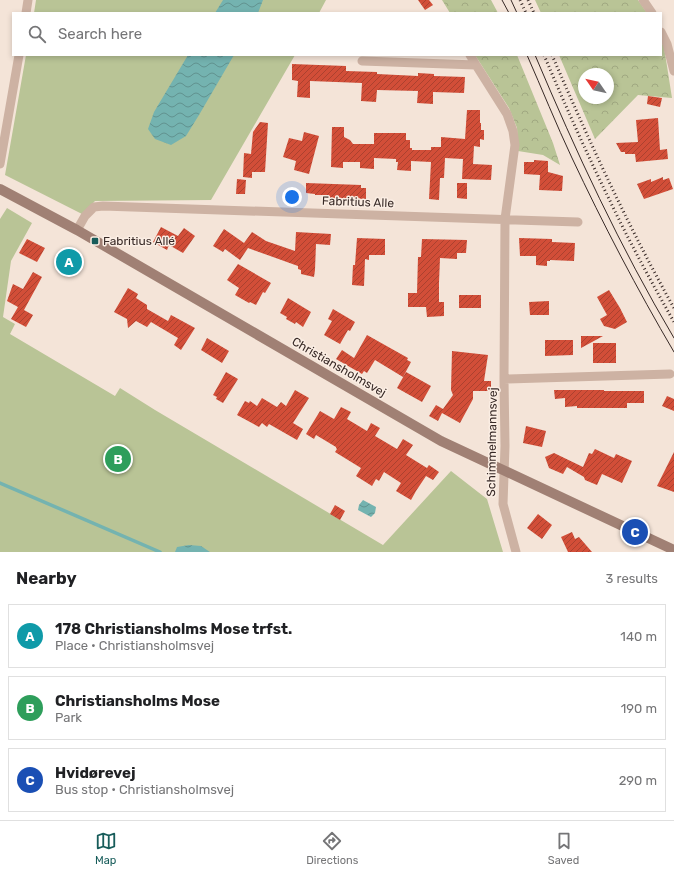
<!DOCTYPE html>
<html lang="en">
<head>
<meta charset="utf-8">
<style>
  body { margin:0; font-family:Rubik,sans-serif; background:#f2f2f2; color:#202124 }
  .compass { position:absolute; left:578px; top:68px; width:36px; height:36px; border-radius:50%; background:#fff; box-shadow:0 2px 6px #0003; rotate:304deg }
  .you { position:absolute; left:292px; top:197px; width:14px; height:14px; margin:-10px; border:3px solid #fff; border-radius:50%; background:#1a73e8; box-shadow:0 0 0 6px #1a73e833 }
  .badge { display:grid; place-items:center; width:26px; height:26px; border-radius:50%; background:#175c5a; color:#fff; font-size:13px; font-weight:700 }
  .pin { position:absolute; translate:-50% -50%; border:2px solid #fff; box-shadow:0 1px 4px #0006 }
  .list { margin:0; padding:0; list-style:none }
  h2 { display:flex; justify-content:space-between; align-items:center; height:52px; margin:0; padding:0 16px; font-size:17px }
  h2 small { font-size:13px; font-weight:400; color:#757577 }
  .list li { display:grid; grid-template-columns:26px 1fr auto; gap:12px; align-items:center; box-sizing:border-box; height:64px; margin:0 8px 8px; padding:0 8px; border:1px solid #e0e0e0; border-radius:0px }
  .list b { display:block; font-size:15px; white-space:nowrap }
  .list p { margin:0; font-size:13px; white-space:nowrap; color:#757577 }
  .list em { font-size:13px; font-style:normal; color:#757577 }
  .icon { flex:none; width:22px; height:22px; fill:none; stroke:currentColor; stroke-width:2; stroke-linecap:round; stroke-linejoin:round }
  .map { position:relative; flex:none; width:674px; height:552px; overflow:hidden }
  .search { position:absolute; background:#fff; box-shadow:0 2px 6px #0003; left:12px; right:12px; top:12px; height:44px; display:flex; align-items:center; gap:10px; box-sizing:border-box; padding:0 14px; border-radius:0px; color:#757577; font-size:15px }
  .sheet { height:268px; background:#fff }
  nav { display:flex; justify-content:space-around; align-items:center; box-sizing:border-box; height:56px; border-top:1px solid #e0e0e0; background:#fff; font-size:11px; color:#757577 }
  nav a { display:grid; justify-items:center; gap:2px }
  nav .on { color:#175c5a }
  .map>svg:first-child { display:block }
  .green { fill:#b9c496 }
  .forest { fill:url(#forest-crowns); fill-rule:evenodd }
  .water { fill:url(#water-waves) }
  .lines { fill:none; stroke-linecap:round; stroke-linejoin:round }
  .stream { stroke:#74b3b0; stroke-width:3.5 }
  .building { fill:url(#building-hatch) }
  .street { stroke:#cdb2a3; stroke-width:9 }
  .secondary { stroke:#a08074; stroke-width:10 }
  .tram { stroke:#372926; stroke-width:1 }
  .rail { stroke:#372926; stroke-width:3; stroke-dasharray:1 3; stroke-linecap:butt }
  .poi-dot { fill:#175c5a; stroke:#fbeee4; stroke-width:1.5 }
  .labels { text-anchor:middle; stroke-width:3; stroke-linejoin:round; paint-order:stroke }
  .street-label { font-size:12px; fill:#372926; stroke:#fbeee4 }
  .poi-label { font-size:12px; fill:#372926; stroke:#fbeee4; text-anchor:start }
</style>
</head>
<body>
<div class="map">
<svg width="674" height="552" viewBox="0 0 674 552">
  <defs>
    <pattern id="forest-crowns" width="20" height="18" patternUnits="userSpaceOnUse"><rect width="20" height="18" fill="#b9c496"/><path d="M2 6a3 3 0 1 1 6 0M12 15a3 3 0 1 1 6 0" fill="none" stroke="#a0a881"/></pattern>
    <pattern id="water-waves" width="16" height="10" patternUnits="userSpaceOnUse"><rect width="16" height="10" fill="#74b3b0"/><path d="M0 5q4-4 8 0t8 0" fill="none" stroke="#60928f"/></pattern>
    <pattern id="building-hatch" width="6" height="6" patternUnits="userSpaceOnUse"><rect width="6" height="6" fill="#d24e38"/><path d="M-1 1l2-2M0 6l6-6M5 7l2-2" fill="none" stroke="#ab412f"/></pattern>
  </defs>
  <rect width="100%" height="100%" fill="#f4e4d8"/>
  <path class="green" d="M36 0H326L319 13H34Z
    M26 55H295L211 200 95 201 82 214 5 175Z
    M7 208 32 223 11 261 3 317 15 324 10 334 115 396 120 388 155 410 383 545 451 471 487 499 503 552H0V219Z"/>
  <path class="forest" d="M442 0H491L498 13H450Z
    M535 0H638L647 13H541Z
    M661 41 664 47 672 98 638 95 595 139 559 55H661ZM584 74H608V98H584Z
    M475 55H517L553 143 560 165 543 155 518 151 517 128 509 108Z"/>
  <path class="water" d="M223 0H263L258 13H215Z
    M188 55H234L199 115 186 136 171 145 155 139 148 129 154 112Z
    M363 500 376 507 375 513 371 517 358 510 359 505Z
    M189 545 201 546 210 552H175L177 547Z"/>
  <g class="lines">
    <path class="stream" d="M0 483 160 552"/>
  </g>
  <path class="building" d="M418 0H429L433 5 425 10Z
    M292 64 346 66V71L377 72V74L418 76V73L434 74V76L465 77 464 93 433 92V104L417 103 418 91 377 90 376 102 361 101 362 83 310 81V98L297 97 298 81 292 80Z
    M648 96 662 98 660 107 647 104Z
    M467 110H480V123H481V130H484V140L480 139V147L474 146 473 164 492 165 491 180 462 179 463 159 445 158 444 178H440L439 200 429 199 431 162 411 161V171L397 170 398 162H396V159L374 158V169L360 168V162H343V168L331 167 332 127H344V137L350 140 353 144H374V133H406V140H410V148H412V150H431V147H441V137L465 139Z
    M658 118 660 150 667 149 668 159 636 162 635 154H625V152H621L616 143 638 142 636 120Z
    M260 122 268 123 265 172H252V178L243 177 244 153 251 154 253 132Z
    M304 132 319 136 309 174 294 170 296 161 283 157 289 138 302 141Z
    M534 160 548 161V172L563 176 562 191 539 190 540 175 524 174V162H534Z
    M663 177V180L669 178 673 189 644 199 637 184 651 179V182Z
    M237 179 246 180 245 194H236Z
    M306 183 361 185V188H366V199L325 198V195H315V194L306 193Z
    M457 183H467V199L457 198Z
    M161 227 178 236 184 228 195 236 183 253 169 245 167 250 153 242Z
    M224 229 244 243 252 232 266 241 295 251 296 232 331 234 330 245 316 244 315 270 314 277 301 274V270L298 269V266L248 248 240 260 225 249 223 252 213 246Z
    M357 238 385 239V255H369V260L365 259 364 286 352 285 353 265H355Z
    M519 238 552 239V242L575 243 574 261 550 260V261H547V266L536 265V256H520Z
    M27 239 45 248 37 262 19 253Z
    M422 239 467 240 466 253H457V259L440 258 439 283V302H444V316L427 317 426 307H408V293H417L418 257H421Z
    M238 264 271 283 265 293 263 292 256 305 250 302 249 303 235 295 239 288 227 280Z
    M33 272 42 277 24 310 33 315 26 327 11 319 18 307 7 301 13 284 23 289Z
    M128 288 138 294 136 298 147 305V309L168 321 171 315 195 328 181 350 174 345 178 338 151 322 147 327 136 321 128 328 127 319 114 312Z
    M609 290 620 308 627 322 615 329 604 326 600 319 607 315 597 297Z
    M459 295H481V308H459Z
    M288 298 311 312 303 327 296 322 295 324 286 319 287 317 280 313Z
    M549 301V315H530L529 302Z
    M333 309 355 322 350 331 348 330 340 344 324 335 332 321 328 319Z
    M367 335 408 358 407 360 411 362 403 377 375 360 367 373 364 371 362 374 336 359 342 350 354 358Z
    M581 336H603L581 348Z
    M207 338 229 351 222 363 201 350Z
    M545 340H573V355L545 356Z
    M593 343H616V363H593Z
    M452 351 488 355 484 381H491V391H473V399L460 423 442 413 438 421 429 416 436 405 443 409 453 395 451 390Z
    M226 372 238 379 223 403 216 399 217 397 213 395Z
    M406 372 431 386 422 402 397 388Z
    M295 390 309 398 293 423 303 429 297 440 269 424 267 427 262 423 259 427 237 415 245 401 249 403 250 401 257 406 262 398 277 407 281 402 286 406Z
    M554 390H604V391H644V403H627V408H577V406L565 407V398L555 399Z
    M667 396 674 399V411L662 406Z
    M341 407 351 412 347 419 367 431 371 423 380 428 375 436 397 449 403 439 413 445 406 455 427 468 429 465 439 472 433 480 426 476 416 491 411 500 396 491 401 483 384 472 379 481 376 479 372 486 356 476 361 468 335 452 337 449 336 448V447L316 435 314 439 306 434 320 411 334 419Z
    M526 426 546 431 542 447 523 443Z
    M595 449 614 458 616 454 632 461 622 483 602 474 597 485 585 480 584 477 567 467 563 474 549 468 545 457 554 453 583 467 589 453 592 454Z
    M674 452V492L657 486Z
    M335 505 345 511 340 520 330 514Z
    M538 514 552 525 542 539 527 528Z
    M572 532 575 539 579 537 592 552H568L561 537Z"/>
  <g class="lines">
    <path class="street" d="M643 0 652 13
      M26 13 28 0
      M661 32 667 44 674 71
      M470 55 476 65
      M362 61 476 65 507 114 513 131 515 145 505 219 504 379 505 446 503 504 516 552
      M0 164 19 55
      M77 230 85 216 94 207 103 206 578 222
      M504 379 670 374"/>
    <path class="secondary" d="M0 189 77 230 441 441 674 550"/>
    <path class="tram" d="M502 0 509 13
      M511 0 517 13
      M527 55C542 89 556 124 572 158 603 224 637 289 674 352
      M535 55C576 152 620 247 674 338"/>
    <path class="rail" d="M520 0 526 13
      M528 0 534 13
      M544 55C565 105 587 154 611 203 630 243 652 283 674 322
      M552 55C589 141 628 226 674 308"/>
  </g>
  <rect class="poi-dot" x="91" y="237" width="8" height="8" rx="2"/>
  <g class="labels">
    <g class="street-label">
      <text transform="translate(358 202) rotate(2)" y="4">Fabritius Alle</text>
      <text transform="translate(339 367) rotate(30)" y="4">Christiansholmsvej</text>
      <text transform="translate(492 442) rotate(-89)" y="4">Schimmelmannsvej</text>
    </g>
    <g class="poi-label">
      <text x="103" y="245">Fabritius Allé</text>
    </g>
  </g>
</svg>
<svg class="compass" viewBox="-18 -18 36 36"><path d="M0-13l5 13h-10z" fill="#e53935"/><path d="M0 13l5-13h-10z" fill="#757577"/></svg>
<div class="you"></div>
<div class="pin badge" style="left:69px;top:262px;background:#0f9aa8">A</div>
<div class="pin badge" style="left:118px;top:459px;background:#2e9e5b">B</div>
<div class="pin badge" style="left:635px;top:532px;background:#1a4fb4">C</div>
<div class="search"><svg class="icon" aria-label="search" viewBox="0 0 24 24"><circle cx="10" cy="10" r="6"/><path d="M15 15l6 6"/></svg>Search here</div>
</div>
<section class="sheet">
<h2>Nearby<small>3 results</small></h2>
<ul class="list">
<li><span class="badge" style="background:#0f9aa8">A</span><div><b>178 Christiansholms Mose trfst.</b><p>Place · Christiansholmsvej</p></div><em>140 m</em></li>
<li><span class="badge" style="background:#2e9e5b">B</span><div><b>Christiansholms Mose</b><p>Park</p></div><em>190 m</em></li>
<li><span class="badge" style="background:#1a4fb4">C</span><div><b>Hvidørevej</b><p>Bus stop · Christiansholmsvej</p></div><em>290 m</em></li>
</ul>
</section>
<nav>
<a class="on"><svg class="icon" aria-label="map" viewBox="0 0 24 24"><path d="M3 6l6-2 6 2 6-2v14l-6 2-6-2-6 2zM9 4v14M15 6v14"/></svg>Map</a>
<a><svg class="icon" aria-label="directions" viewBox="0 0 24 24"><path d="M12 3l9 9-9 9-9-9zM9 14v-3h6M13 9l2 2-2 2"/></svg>Directions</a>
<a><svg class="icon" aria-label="saved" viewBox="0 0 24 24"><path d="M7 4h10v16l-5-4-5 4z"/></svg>Saved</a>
</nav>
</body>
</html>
